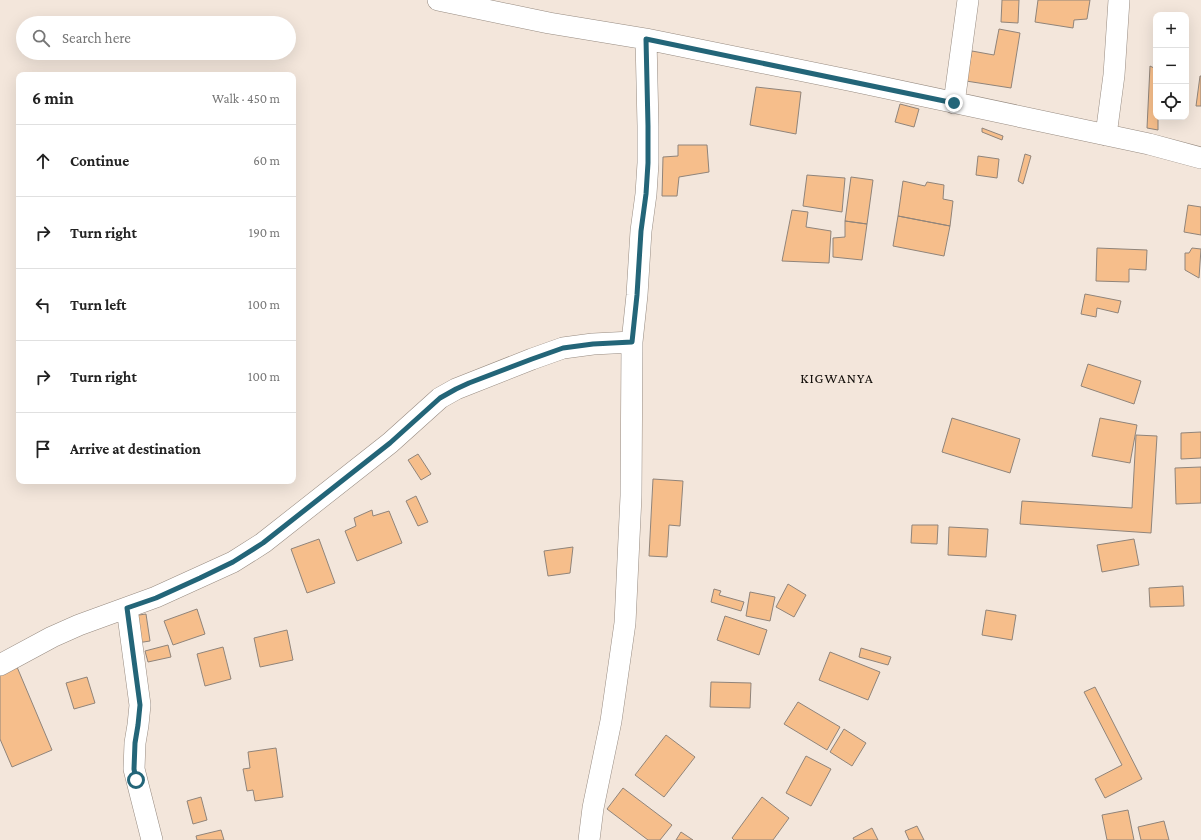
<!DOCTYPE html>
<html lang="en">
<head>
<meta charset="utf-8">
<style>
  body { margin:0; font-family:"Crimson Pro",serif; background:#f2f2f2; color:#222 }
  .controls { position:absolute; right:12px; top:12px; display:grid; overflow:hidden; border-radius:8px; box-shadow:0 4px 16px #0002 }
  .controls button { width:36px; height:36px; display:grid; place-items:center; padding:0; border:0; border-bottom:1px solid #e0e0e0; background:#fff; color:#222; font:20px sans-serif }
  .stop { position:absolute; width:12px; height:12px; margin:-9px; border:3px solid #236578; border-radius:50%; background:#fff }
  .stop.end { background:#236578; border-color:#fff; box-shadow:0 1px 4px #0008 }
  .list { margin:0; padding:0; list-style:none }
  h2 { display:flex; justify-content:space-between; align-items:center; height:52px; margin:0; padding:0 16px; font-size:17px }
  h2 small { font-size:13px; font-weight:400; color:#767676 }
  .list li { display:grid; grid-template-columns:26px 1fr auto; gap:12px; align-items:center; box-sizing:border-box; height:72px; padding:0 16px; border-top:1px solid #e0e0e0 }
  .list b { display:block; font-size:15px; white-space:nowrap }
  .list em { font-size:13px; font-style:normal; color:#767676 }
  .icon { flex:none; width:22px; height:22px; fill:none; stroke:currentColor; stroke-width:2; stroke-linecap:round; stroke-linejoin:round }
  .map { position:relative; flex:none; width:1201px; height:840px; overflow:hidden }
  .search { position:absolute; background:#fff; box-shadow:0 4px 16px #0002; left:16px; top:16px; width:280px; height:44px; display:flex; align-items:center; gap:10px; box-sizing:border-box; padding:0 14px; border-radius:22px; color:#767676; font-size:15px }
  .panel { position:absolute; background:#fff; box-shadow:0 4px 16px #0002; left:16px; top:72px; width:280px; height:412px; border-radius:8px }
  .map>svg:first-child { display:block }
  .building { fill:#f6be8b; stroke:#90847a }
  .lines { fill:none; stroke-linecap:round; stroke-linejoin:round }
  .minor-casing { stroke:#978b81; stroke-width:22 }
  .minor { stroke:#fff; stroke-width:21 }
  .route { stroke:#236578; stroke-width:5 }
  .labels { text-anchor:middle; stroke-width:3; stroke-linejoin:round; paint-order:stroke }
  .quarter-label { font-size:14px; letter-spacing:1px; fill:#100c08; stroke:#f3e6db }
</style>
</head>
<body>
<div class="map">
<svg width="1201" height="840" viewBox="0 0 1201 840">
  <rect width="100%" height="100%" fill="#f3e6db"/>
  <path class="building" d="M1002 0H1019L1018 23 1001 22Z
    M1038 0H1090L1087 19 1074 20 1073 28 1035 22Z
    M999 29 1020 33 1011 88 966 81 972 51 994 55Z
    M1150 66 1156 69V117H1158V130L1147 128Z
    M1200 76H1201V106H1196Z
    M756 87 801 92 796 134 750 125Z
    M900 104 919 109 914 127 895 122Z
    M982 128 1003 136 1002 140 982 132Z
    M678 145H707L709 172 679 177 677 196H662L663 157 678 156Z
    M1025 154 1031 156 1023 184 1018 181Z
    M978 156 999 159 997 178 976 175Z
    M807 175 845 178 842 212 803 206Z
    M851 177 873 180 867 224 845 221Z
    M903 181 925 186 927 182 944 185 943 199 953 201 950 226 898 216Z
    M1188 205 1201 207V235L1184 232Z
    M792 210 808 212 806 227 831 231 829 263 782 261Z
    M898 216 950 226 944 256 893 246Z
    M845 221 867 224 862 260 833 257V238L845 237Z
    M1097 248 1147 250 1146 270 1129 269V282L1096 281Z
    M1192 248 1201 249 1199 278 1185 270V253H1189Z
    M1085 294 1121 301 1118 313 1097 308 1096 317 1081 314Z
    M1088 364 1141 381 1134 404 1081 386Z
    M952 418 1020 439 1010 473 942 452Z
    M1100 418 1137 425 1130 463 1092 456Z
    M1201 432V458L1181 459V433Z
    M1136 435 1157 436 1151 533 1020 524 1022 501 1132 508Z
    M418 454 431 474 421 480 408 460Z
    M1201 467V503L1176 504 1175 468Z
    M653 479 683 481 680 526 669 525 667 557 649 556Z
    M416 496 428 522 418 526 406 501Z
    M372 510 373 516 389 511 402 543 357 561 345 531 356 526 354 518Z
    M912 525H938L937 544 911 543Z
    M949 527 988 529 986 557 948 555Z
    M319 539 335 583 307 593 291 549Z
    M1134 539 1139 565 1102 572 1097 545Z
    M573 547 570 573 548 576 544 551Z
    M788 584 806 595 794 617 776 607Z
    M1183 586 1184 606 1150 607 1149 588Z
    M714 589 721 591 719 595 744 602 741 611 711 602Z
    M750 592 775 597 770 621 746 616Z
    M197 609 205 634 173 645 164 621Z
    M986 610 1016 615 1012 640 982 635Z
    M146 614 150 641 137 643 132 616Z
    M725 616 767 630 759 655 717 640Z
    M287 630 293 660 260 667 254 638Z
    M168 645 171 657 148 662 145 651Z
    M223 647 231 679 205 686 197 654Z
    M861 648 891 657 888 665 859 657Z
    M830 652 880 672 868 700 819 680Z
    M17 667 52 750 12 767 0 739V674Z
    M87 677 95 703 74 709 66 683Z
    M711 682 751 683 750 708 710 707Z
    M1095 687 1142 779 1105 798 1095 779 1122 765 1084 692Z
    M798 702 840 727 827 750 784 724Z
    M844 729 866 743 852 766 830 752Z
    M666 735 695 757 664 797 635 775Z
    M276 748 283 797 255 801 253 790 247 791 243 769 250 768 248 752Z
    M806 756 831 769 811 806 786 793Z
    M623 788 672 825 660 840H648L607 809Z
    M201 797 207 820 193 824 187 801Z
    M762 797 789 818 773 840H734L732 838Z
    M1128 810 1134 840H1107L1102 815Z
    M1164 821 1169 840H1141L1138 827Z
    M917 826 924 840H909L905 831Z
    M872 828 878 840H854L853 838Z
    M221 830 224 840H197L196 836Z
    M681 832 693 840H676Z"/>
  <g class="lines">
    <defs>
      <path id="minor" d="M438 0 549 23 646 39 853 81 1149 144 1201 158
        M954 103 968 0
        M1106 135 1114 75 1119 0
        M127 608 140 705 138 725 135 743 134 769 152 840
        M0 665 52 637 79 625 156 597 233 562 263 543 390 443 440 398 456 389 532 359 563 348 593 344 632 342
        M589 840 593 808 611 721 625 623 631 496 632 342 637 295 641 231 646 194 648 163V126L646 39"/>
    </defs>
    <use href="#minor" class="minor-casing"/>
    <use href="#minor" class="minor"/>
  </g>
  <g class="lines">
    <path class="route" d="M136 780 134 769 135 743 138 725 140 705 127 608 156 598 200 578 233 562 263 543 390 443 440 398 456 389 469 383 532 359 563 348 593 344 632 342 637 295 641 231 646 194 648 163V126L646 39 954 103"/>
  </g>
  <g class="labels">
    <g class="quarter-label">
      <text x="837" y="383">KIGWANYA</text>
    </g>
  </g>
</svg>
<div class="controls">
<button>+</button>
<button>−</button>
<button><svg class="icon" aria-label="locate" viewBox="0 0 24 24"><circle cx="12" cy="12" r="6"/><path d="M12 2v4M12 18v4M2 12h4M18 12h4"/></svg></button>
</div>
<div class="stop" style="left:136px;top:780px"></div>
<div class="stop end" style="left:954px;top:103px"></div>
<div class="search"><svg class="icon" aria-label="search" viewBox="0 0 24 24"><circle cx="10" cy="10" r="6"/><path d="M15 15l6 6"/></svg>Search here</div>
<section class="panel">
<h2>6 min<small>Walk · 450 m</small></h2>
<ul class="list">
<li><svg class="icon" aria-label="ahead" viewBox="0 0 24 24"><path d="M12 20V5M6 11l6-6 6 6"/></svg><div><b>Continue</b></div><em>60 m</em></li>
<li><svg class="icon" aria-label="right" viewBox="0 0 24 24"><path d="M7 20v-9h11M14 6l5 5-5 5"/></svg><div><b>Turn right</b></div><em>190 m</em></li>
<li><svg class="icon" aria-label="left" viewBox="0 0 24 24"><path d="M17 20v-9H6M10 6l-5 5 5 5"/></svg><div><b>Turn left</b></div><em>100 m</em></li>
<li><svg class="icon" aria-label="right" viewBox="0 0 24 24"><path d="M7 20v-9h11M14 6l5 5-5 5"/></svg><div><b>Turn right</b></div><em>100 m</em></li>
<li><svg class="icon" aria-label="arrive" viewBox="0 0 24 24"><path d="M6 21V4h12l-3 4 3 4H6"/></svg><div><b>Arrive at destination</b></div></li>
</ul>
</section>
</div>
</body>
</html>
